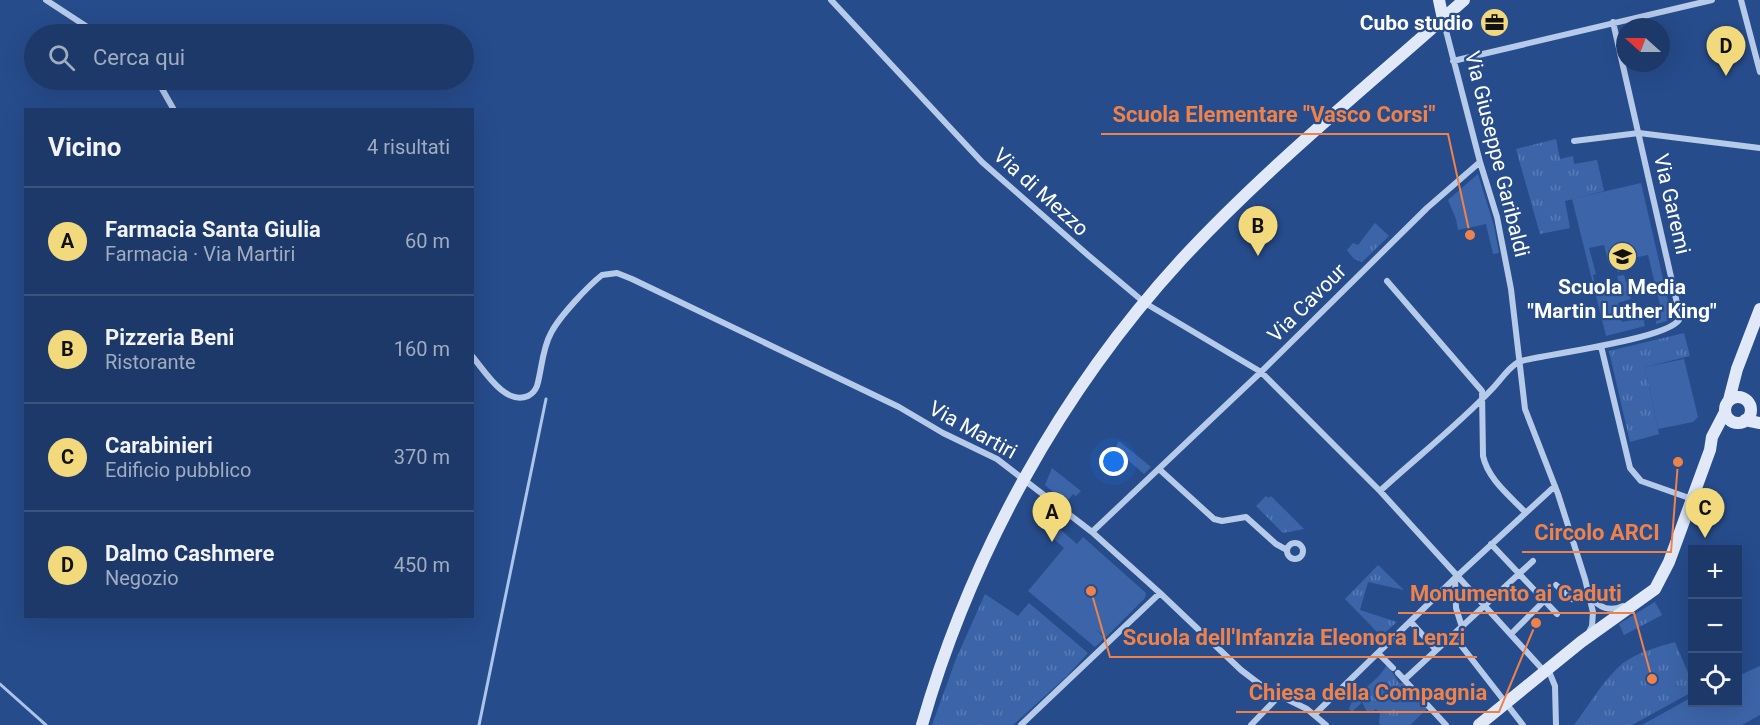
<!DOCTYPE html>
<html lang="it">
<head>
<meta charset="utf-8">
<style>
  body { margin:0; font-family:Roboto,sans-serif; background:#2a4471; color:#f1f3f6 }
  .controls { position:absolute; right:18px; bottom:18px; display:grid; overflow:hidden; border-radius:0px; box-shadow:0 6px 24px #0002 }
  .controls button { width:54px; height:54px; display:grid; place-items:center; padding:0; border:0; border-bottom:2px solid #3b537d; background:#1d3969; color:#f1f3f6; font:30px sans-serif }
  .compass { position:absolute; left:1616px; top:18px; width:54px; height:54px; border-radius:50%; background:#1d3969; box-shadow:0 6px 24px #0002; rotate:291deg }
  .you { position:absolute; left:1114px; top:462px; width:21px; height:21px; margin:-15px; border:4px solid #fff; border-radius:50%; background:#1a73e8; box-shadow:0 0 0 9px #1a73e833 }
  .badge { display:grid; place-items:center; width:39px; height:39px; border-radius:50%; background:#f2d97c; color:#111; font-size:20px; font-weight:700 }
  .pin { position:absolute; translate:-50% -50px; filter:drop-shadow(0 2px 3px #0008) }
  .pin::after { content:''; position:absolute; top:32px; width:21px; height:18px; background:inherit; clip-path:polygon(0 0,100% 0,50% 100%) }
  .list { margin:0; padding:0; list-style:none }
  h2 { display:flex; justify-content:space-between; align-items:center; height:78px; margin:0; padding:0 24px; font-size:26px }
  h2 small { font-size:20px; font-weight:400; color:#a0acc0 }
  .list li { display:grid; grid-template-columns:39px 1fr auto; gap:18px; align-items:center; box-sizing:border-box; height:108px; padding:0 24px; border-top:2px solid #3b537d }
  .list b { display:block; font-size:22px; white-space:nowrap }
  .list p { margin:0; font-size:20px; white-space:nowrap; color:#a0acc0 }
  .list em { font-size:20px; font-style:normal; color:#a0acc0 }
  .icon { flex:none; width:33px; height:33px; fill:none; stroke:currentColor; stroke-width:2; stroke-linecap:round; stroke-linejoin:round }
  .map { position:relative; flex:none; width:1760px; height:725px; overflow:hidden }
  .search { position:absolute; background:#1d3969; box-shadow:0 6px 24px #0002; left:24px; top:24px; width:450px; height:66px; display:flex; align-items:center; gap:15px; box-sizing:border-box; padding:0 21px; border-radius:33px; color:#a0acc0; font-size:22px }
  .panel { position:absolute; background:#1d3969; box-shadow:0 6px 24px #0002; left:24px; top:108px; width:450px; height:510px; border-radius:0px }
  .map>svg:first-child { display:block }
  .grass { fill:#3c65a9 }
  .park { fill:url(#park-tufts) }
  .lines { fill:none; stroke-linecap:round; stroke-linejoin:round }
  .stream { stroke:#abc4eb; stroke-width:3 }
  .street { stroke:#b6caea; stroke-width:6 }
  .secondary { stroke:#e1e9f9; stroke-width:12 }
  .labels { text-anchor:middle; stroke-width:4.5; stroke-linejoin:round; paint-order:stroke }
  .poi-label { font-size:21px; font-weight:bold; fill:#fff; stroke:#274c8c; text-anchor:end }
  .street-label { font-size:21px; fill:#fff; stroke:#274c8c }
  .leader { fill:none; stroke:#ee8249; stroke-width:2 }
  .callout-dot { fill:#ee8249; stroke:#274c8c; stroke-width:2 }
  .callout-label { font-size:22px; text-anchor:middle; font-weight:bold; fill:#ee8249; stroke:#274c8c; stroke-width:4.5; stroke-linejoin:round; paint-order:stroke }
</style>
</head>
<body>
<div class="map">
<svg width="1760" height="725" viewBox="0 0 1760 725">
  <defs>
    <pattern id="park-tufts" width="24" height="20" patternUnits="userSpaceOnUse" patternTransform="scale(1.5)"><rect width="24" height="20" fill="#3c65a9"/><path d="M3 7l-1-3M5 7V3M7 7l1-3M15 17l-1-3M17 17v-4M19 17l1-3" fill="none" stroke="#597cb6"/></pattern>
  </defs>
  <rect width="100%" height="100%" fill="#274c8c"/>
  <path class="grass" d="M1478 174 1494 226 1499 253 1493 254 1486 224 1458 230 1456 219 1448 200Z
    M1641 183 1671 313 1667 321 1656 324V321L1659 320 1656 307 1660 305 1648 255 1633 258 1634 263 1623 266V270L1618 272 1615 262 1609 264 1604 245 1589 248 1596 274 1593 275 1596 289 1619 283 1617 276 1624 275 1626 282 1631 281 1634 295 1630 296 1631 299 1618 303 1622 322 1643 318 1645 326 1606 336 1572 199Z
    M1684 359 1698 417 1693 422 1658 429 1645 367Z
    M1119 441 1151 467 1144 474 1116 450 1117 444Z
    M1052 468 1081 491 1076 496 1073 494 1066 503 1045 485Z
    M1054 515 1057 518 1053 523 1077 544 1083 537 1146 593 1145 598 1106 637 1094 628 1105 638 1095 647 1028 591 1064 548 1043 529Z
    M1760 666V715L1742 725H1642L1692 697V702H1738V676Z"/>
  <path class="park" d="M1556 139 1560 159 1573 156 1574 164 1597 160 1604 191 1565 201 1570 228 1540 234 1516 149Z
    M1375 223 1389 236 1362 262 1354 259 1347 250 1353 243 1358 245Z
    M1684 333 1690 356 1645 367 1659 434 1630 442 1609 351Z
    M1266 496 1269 498 1271 496 1304 529 1283 533 1256 506Z
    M1378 565 1404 590 1368 582 1360 610 1397 622 1381 636 1345 599Z
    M985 594 1018 616 1029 603 1088 653 1066 677 1013 725H932L956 659Z
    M1655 602 1662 615 1624 635 1619 624Z
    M1675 642 1692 682V692L1632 725H1574C1590 704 1603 680 1623 663 1638 652 1658 647 1675 642Z
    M1387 664 1399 683H1404L1428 708 1410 725H1381L1379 723 1380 714 1376 709 1371 713 1367 712 1362 702 1352 712 1349 709 1354 696C1366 687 1380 679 1387 664Z"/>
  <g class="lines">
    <path class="stream" d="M0 684 46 725
      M479 725 546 399"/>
    <path class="street" d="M46 0 98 34
      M831 0 982 162 1089 256 1145 303 1261 372 1380 491 1544 671
      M1741 0 1760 72
      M1443 19 1480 162 1497 217 1511 289 1525 409 1558 494 1585 579 1593 612 1592 626 1588 634
      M1453 61 1712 0
      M157 80 174 110
      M1574 141 1639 133 1760 148
      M1387 281 1482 391 1483 456C1488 479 1509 495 1525 512
      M1601 346 1630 468 1641 481 1692 499
      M472 356C484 370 505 406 528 396 532 394 535 391 537 386 542 369 542 349 551 333 559 317 588 286 602 275L617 273 632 279 899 407 943 433 997 459 1092 532 1160 593 1241 670 1266 689 1307 709 1326 725
      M1159 469 1214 519 1222 521 1246 517 1276 544 1287 550
      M1380 491C1417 457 1457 426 1492 389 1500 381 1511 364 1521 361 1549 354 1666 339 1679 320V312L1613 22
      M1092 532 1261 372 1427 208 1480 162
      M1287 551a8 8 0 1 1 16 0a8 8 0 1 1-16 0Z
      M1491 544 1557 614
      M1455 578 1456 608 1462 627
      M1556 585 1572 599
      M1591 597C1599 608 1610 612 1623 606
      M1411 622 1436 650
      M1511 634 1544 601
      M1453 635 1523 725
      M1379 654 1393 668
      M1548 669 1555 686 1556 725
      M1398 673 1446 725
      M1405 679 1533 561
      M1315 714 1455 578 1555 486
      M1021 725 1160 593
      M1251 725 1279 696"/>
    <path class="secondary" d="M1439 0 1443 19
      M1725 410a13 13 0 1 1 26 0a13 13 0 1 1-26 0Z
      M1729 400 1737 369 1760 309
      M1745 420 1760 423
      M922 725C971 554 1061 391 1181 260 1268 166 1369 85 1464 0
      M1479 725 1581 642 1655 589 1669 562 1710 450 1712 437 1725 412"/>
  </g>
  <defs>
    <symbol id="office-disc" viewBox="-11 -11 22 22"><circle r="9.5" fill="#f2d97c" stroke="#274c8c"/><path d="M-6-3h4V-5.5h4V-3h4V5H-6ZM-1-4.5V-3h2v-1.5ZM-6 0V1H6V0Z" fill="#111"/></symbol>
    <symbol id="school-disc" viewBox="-11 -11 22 22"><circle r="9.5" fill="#f2d97c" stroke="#274c8c"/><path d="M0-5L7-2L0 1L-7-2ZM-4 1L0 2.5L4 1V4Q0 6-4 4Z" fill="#111"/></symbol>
  </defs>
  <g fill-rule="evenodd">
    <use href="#office-disc" x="1478" y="6" width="33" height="33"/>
    <use href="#school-disc" x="1606" y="240" width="33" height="33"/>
  </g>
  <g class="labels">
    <g class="poi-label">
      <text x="1473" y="30">Cubo studio</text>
      <text x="1622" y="294" text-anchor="middle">Scuola Media<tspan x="1622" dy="24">"Martin Luther King"</tspan></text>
    </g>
    <g class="street-label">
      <text transform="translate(1497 154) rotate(76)" y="7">Via Giuseppe Garibaldi</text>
      <text transform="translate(1041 192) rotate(42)" y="7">Via di Mezzo</text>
      <text transform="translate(1672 204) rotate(77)" y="7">Via Garemi</text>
      <text transform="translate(1307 303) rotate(-45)" y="7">Via Cavour</text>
      <text transform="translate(973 430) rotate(29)" y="7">Via Martiri</text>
    </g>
  </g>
  <path class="leader" d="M1470 235L1448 134H1101M1678 462L1671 552H1522M1652 679L1634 613H1398M1091 591L1110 657H1477M1536 623L1499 712H1236"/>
  <g class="callout-dot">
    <circle cx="1470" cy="235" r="6"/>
    <circle cx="1678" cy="462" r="6"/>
    <circle cx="1652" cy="679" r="6"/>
    <circle cx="1091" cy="591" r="6"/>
    <circle cx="1536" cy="623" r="6"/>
  </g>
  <g class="callout-label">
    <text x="1274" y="122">Scuola Elementare "Vasco Corsi"</text>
    <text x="1597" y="540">Circolo ARCI</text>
    <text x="1516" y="601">Monumento ai Caduti</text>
    <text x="1294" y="645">Scuola dell'Infanzia Eleonora Lenzi</text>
    <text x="1368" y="700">Chiesa della Compagnia</text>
  </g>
</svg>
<div class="controls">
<button>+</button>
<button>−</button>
<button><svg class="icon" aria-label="locate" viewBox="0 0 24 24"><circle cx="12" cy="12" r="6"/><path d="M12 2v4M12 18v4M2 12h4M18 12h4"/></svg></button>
</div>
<svg class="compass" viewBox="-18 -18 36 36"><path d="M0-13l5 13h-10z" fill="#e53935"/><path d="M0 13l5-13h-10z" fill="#a0acc0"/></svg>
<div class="you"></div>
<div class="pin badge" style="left:1052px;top:542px">A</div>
<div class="pin badge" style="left:1258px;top:256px">B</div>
<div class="pin badge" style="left:1705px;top:538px">C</div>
<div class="pin badge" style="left:1726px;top:76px">D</div>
<div class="search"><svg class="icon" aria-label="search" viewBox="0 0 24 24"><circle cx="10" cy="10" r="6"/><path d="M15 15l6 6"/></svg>Cerca qui</div>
<section class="panel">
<h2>Vicino<small>4 risultati</small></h2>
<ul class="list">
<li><span class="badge">A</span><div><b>Farmacia Santa Giulia</b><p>Farmacia · Via Martiri</p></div><em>60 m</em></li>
<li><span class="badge">B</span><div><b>Pizzeria Beni</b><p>Ristorante</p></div><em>160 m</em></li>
<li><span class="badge">C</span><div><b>Carabinieri</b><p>Edificio pubblico</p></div><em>370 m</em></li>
<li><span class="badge">D</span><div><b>Dalmo Cashmere</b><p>Negozio</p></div><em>450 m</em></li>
</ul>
</section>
</div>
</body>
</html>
